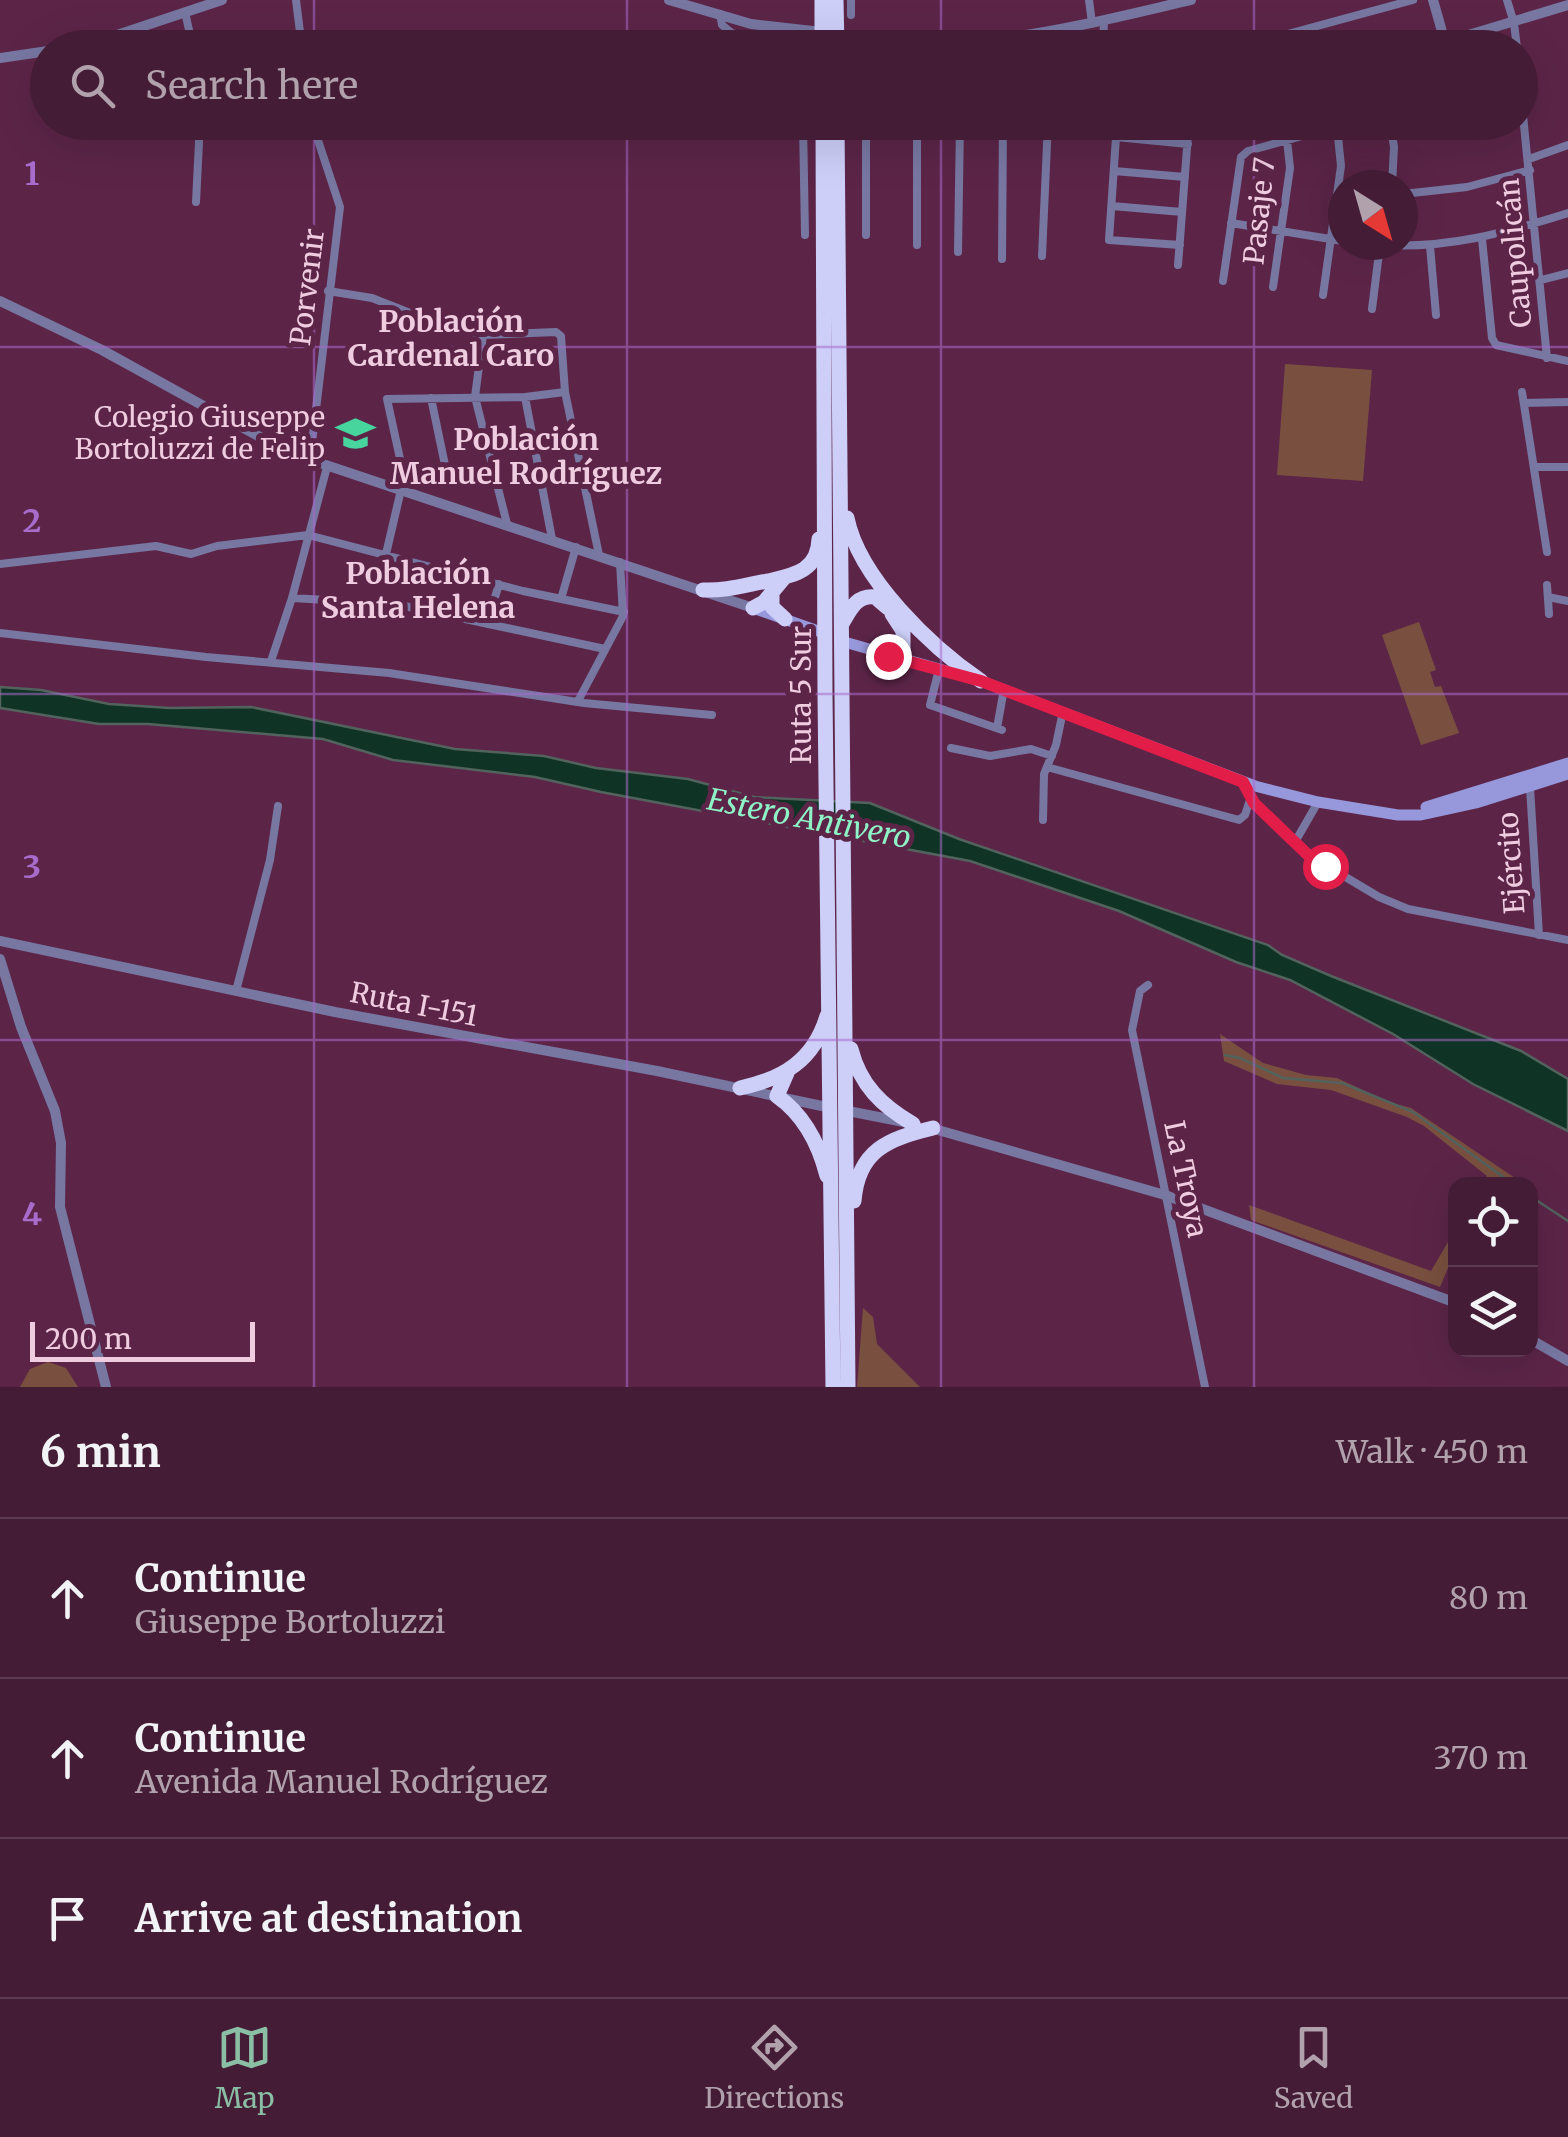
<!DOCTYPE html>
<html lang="en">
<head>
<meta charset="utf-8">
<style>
  body { margin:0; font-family:Merriweather,serif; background:#4c253e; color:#f1f3f6 }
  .controls { position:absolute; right:30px; bottom:30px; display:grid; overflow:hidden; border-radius:20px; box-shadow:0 10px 40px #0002 }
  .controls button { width:90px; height:90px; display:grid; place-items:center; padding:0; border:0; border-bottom:2px solid #5d3a51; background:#451c36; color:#f1f3f6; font:50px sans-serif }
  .compass { position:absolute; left:1328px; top:170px; width:90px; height:90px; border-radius:50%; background:#451c36; box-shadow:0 10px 40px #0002; rotate:143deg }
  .scale { position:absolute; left:30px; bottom:25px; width:225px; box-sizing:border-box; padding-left:10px; border:5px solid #efcce0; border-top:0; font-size:28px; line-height:35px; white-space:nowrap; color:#efcce0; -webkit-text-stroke:8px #5c2548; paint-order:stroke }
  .stop { position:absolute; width:30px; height:30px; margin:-22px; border:8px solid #e11d48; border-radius:50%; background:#fff }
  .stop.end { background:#e11d48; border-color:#fff; box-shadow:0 2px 10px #0008 }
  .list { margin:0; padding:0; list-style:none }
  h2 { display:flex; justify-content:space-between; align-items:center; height:130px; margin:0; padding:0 40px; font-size:42px }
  h2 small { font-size:32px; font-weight:400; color:#b0a1ad }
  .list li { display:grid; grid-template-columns:65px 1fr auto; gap:30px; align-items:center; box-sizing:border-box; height:160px; padding:0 40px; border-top:2px solid #5d3a51 }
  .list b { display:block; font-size:38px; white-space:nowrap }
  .list p { margin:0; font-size:32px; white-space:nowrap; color:#b0a1ad }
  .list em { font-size:32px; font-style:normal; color:#b0a1ad }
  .icon { flex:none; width:55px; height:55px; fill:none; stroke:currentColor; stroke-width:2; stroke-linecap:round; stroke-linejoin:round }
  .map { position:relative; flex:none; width:1568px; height:1387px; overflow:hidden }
  .search { position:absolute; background:#451c36; box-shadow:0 10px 40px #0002; left:30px; right:30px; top:30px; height:110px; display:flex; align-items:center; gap:25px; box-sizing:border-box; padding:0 35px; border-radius:55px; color:#b0a1ad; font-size:38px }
  .sheet { height:610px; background:#451c36 }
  nav { display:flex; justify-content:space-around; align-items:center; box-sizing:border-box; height:140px; border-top:2px solid #5d3a51; background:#451c36; font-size:28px; color:#b0a1ad }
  nav a { display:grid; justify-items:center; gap:5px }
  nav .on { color:#8abfa5 }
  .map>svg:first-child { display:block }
  .green { fill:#79503f }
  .water { fill:#0f3425; stroke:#52625d; stroke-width:2.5 }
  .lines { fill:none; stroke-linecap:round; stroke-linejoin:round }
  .stream { stroke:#52625d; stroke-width:2.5 }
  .minor { stroke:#7777a2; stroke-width:8 }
  .tertiary { stroke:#7777a2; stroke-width:10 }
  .secondary { stroke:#9797db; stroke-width:11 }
  .motorway { stroke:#cdcff9; stroke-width:15 }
  .route { stroke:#e11d48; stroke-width:12 }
  .grid { fill:none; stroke:#a96ccc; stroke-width:2.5; stroke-opacity:0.55 }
  .labels { text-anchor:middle; stroke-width:10; stroke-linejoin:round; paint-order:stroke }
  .street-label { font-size:28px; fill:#efcce0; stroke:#5c2548 }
  .poi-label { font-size:28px; fill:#efcce0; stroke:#5c2548; text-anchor:end }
  .neighbourhood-label { font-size:30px; font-weight:bold; fill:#efcce0; stroke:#5c2548 }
  .water-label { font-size:30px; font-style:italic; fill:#8ef3c6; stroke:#5c2548 }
  .grid-label { font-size:32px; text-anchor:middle; font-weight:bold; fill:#a96ccc; stroke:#5c2548; stroke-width:10; stroke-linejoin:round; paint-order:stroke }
</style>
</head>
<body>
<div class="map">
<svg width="1568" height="1387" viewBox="0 0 1568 1387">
  <rect width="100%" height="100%" fill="#5c2548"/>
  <path class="green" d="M1285 364 1372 370 1363 481 1277 475Z
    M1419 622 1436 670 1430 672 1435 687 1441 686 1459 733 1421 745 1382 635Z
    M1220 1034 1263 1063 1306 1075 1337 1078 1389 1102 1411 1108 1524 1184H1483L1487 1176 1424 1126 1407 1117 1331 1090 1277 1084 1224 1061Z
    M1249 1205 1431 1271 1455 1230V1262L1451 1261 1440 1287 1251 1220Z
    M863 1308 873 1317 877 1344 920 1387H857Z
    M48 1362 66 1368 78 1387H20L30 1369Z"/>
  <path class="water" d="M0 687 41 690 109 704 170 708 251 707 455 749 544 756 596 768 688 779 754 797 870 803 959 839 1268 945 1282 955 1331 976 1521 1051 1568 1079V1131L1473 1084 1393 1034 1290 980 1236 962 1119 911 970 861 601 792 535 777 393 760 323 739 148 724H99L0 708Z"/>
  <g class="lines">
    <path class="stream" d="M1225 1055 1240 1058 1283 1078 1342 1083 1413 1112 1513 1184
      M1530 1196 1568 1221"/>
    <path class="minor" d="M296 0 302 48
      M851 0V15
      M1089 0 1092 23
      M1507 0 1514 23 1517 48
      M185 12 193 48
      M720 14 722 25 732 33 789 48
      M1054 48 1056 29
      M1103 48 1104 21
      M1236 48 1413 0
      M1426 48 1445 42
      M1520 85 1547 358
      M803 122 805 235
      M917 122V245
      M1390 122 1394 147 1392 185
      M917 134 978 135 1035 122
      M1529 159 1568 145
      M1114 171 1185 177
      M1403 194 1467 187 1530 170
      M196 202 200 122
      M1112 206 1182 212
      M1231 223 1343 241
      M866 235V122
      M1482 239 1492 338 1496 345 1568 361
      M1180 245 1109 240 1116 137 1188 144
      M1380 245C1447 249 1505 233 1568 213
      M1430 246 1436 315
      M958 252 960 122
      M1042 256 1048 122
      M1002 259 1003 122
      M1178 265 1189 122
      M1541 280 1568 273
      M1223 281 1241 157 1248 151 1353 122
      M1273 287 1290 168 1287 140
      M328 291 372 298 428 320 483 335 556 332 561 336 565 392 599 555
      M1323 295 1341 166 1337 127
      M1372 309 1380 245
      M483 335 475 397 507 524
      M1522 392 1547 552
      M525 397 552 539
      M1524 403 1568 402
      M310 460 340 207 312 122
      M1534 467H1568
      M404 477 445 465 431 398
      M386 554 404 477 387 399 525 397 565 392
      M0 564 156 546 191 554 217 546 308 535 523 591 624 612
      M1547 585 1549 614
      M1548 597 1568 601
      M292 598 395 604 605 649
      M561 599 576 547
      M487 624 499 584
      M0 633 206 657 389 673 584 703 712 715
      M271 661 292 598 327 467
      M939 669 930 705 1002 730
      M578 701 623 616 620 562
      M997 728 1004 689
      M951 748 990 756 1031 749 1052 756
      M1047 767 1239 820 1245 815 1251 797
      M1244 782 1254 803 1307 854 1379 897 1408 909 1568 940
      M1530 787 1539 935
      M1043 820 1044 774 1056 745 1063 711
      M1295 842 1318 802
      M1148 985 1140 991 1132 1030 1205 1387
      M236 991 270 860 278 806"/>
    <path class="tertiary" d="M669 0 751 24 813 31
      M1433 0 1445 42 1568 5
      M845 37C960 58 1079 26 1191 0
      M67 48 117 35 222 0
      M0 58 48 51
      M0 301 102 350 287 452 753 608
      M0 941 335 1012 657 1071 822 1106
      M0 959 21 1027 55 1111 61 1143 60 1207 106 1387
      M853 1112 904 1122
      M931 1128 1165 1195 1456 1303
      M1530 1339 1568 1361"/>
    <path class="secondary" d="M753 608 818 631
      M848 643 981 681 1255 786 1318 802 1398 815H1421L1476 803 1568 774
      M1426 807 1568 763"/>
    <path class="motorway" d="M822 0V48
      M836 0 837 48
      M823 122 825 695 833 1387
      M837 122 848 1387
      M847 518C859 578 931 647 981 681
      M703 590C726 591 745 585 768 581 794 575 818 571 819 539
      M772 591V607L785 619
      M753 608 764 602 784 578
      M892 614 903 631V661
      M843 622C851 608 857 595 875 597L888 608
      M851 1049C860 1085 882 1106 913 1124
      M787 1073 777 1096C804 1115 819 1144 827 1176
      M740 1088C783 1079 814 1060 827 1016
      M854 1201C858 1150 888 1139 933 1128"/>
  </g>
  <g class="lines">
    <path class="route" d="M888 656 981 681 1243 782 1254 803 1307 854 1325 866"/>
  </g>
  <path class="grid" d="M314 0V48M627 0V48M941 0V48M1254 0V48M314 122V1387M627 122V1387M941 122V1387M1254 122V1387M0 347H1568M0 694H1568M0 1040H1568"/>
  <defs>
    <symbol id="school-bare" viewBox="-9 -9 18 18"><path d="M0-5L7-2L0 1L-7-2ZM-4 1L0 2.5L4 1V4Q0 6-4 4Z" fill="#47d49d" stroke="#5c2548" stroke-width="2.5" paint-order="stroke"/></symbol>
  </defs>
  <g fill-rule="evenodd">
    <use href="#school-bare" x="328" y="406" width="55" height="55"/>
  </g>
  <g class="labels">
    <g class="street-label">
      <text transform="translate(1259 211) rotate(-84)" y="10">Pasaje 7</text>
      <text transform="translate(1515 253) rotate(-95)" y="10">Caupolicán</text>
      <text transform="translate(307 287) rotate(-83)" y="10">Porvenir</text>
      <text transform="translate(801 695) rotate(-90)" y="10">Ruta 5 Sur</text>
      <text transform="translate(1511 863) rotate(-94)" y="10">Ejército</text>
      <text transform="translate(414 1004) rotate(11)" y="10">Ruta I-151</text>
      <text transform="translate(1186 1179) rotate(78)" y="10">La Troya</text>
    </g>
    <g class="poi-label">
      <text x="325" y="427">Colegio Giuseppe<tspan x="325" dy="32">Bortoluzzi de Felip</tspan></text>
    </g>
    <g class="neighbourhood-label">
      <text x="451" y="332">Población<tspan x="451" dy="34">Cardenal Caro</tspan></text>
      <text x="526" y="450">Población<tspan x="526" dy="34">Manuel Rodríguez</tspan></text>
      <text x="418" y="584">Población<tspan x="418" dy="34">Santa Helena</tspan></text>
    </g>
    <g class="water-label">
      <text transform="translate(809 819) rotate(11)" y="10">Estero Antivero</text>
    </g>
  </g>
  <g class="grid-label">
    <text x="32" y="185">1</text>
    <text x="32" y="532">2</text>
    <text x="32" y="878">3</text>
    <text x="32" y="1225">4</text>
  </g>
</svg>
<div class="controls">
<button><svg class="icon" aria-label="locate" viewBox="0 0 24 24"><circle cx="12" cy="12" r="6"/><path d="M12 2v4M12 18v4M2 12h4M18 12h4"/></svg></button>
<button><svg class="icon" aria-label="layers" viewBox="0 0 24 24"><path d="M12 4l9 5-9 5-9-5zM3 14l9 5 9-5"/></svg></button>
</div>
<svg class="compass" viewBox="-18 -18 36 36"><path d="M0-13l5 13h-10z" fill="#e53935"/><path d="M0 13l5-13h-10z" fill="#b0a1ad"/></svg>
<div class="scale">200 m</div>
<div class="stop" style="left:1325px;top:866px"></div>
<div class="stop end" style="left:888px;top:656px"></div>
<div class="search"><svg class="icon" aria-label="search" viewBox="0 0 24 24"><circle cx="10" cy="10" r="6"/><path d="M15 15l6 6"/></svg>Search here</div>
</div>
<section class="sheet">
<h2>6 min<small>Walk · 450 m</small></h2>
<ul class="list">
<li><svg class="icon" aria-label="ahead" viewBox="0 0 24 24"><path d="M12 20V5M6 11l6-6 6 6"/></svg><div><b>Continue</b><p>Giuseppe Bortoluzzi</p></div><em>80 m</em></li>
<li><svg class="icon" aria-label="ahead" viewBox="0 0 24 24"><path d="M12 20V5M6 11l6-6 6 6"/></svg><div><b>Continue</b><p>Avenida Manuel Rodríguez</p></div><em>370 m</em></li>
<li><svg class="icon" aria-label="arrive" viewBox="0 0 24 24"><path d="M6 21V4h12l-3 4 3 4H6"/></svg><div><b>Arrive at destination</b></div></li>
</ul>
</section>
<nav>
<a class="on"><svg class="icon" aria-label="map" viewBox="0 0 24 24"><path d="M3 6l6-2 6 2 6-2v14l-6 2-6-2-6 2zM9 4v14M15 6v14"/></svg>Map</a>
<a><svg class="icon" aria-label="directions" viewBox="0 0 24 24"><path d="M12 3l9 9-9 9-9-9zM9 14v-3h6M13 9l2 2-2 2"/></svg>Directions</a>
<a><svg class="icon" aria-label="saved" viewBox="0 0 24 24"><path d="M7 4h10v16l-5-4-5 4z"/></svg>Saved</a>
</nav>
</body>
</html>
